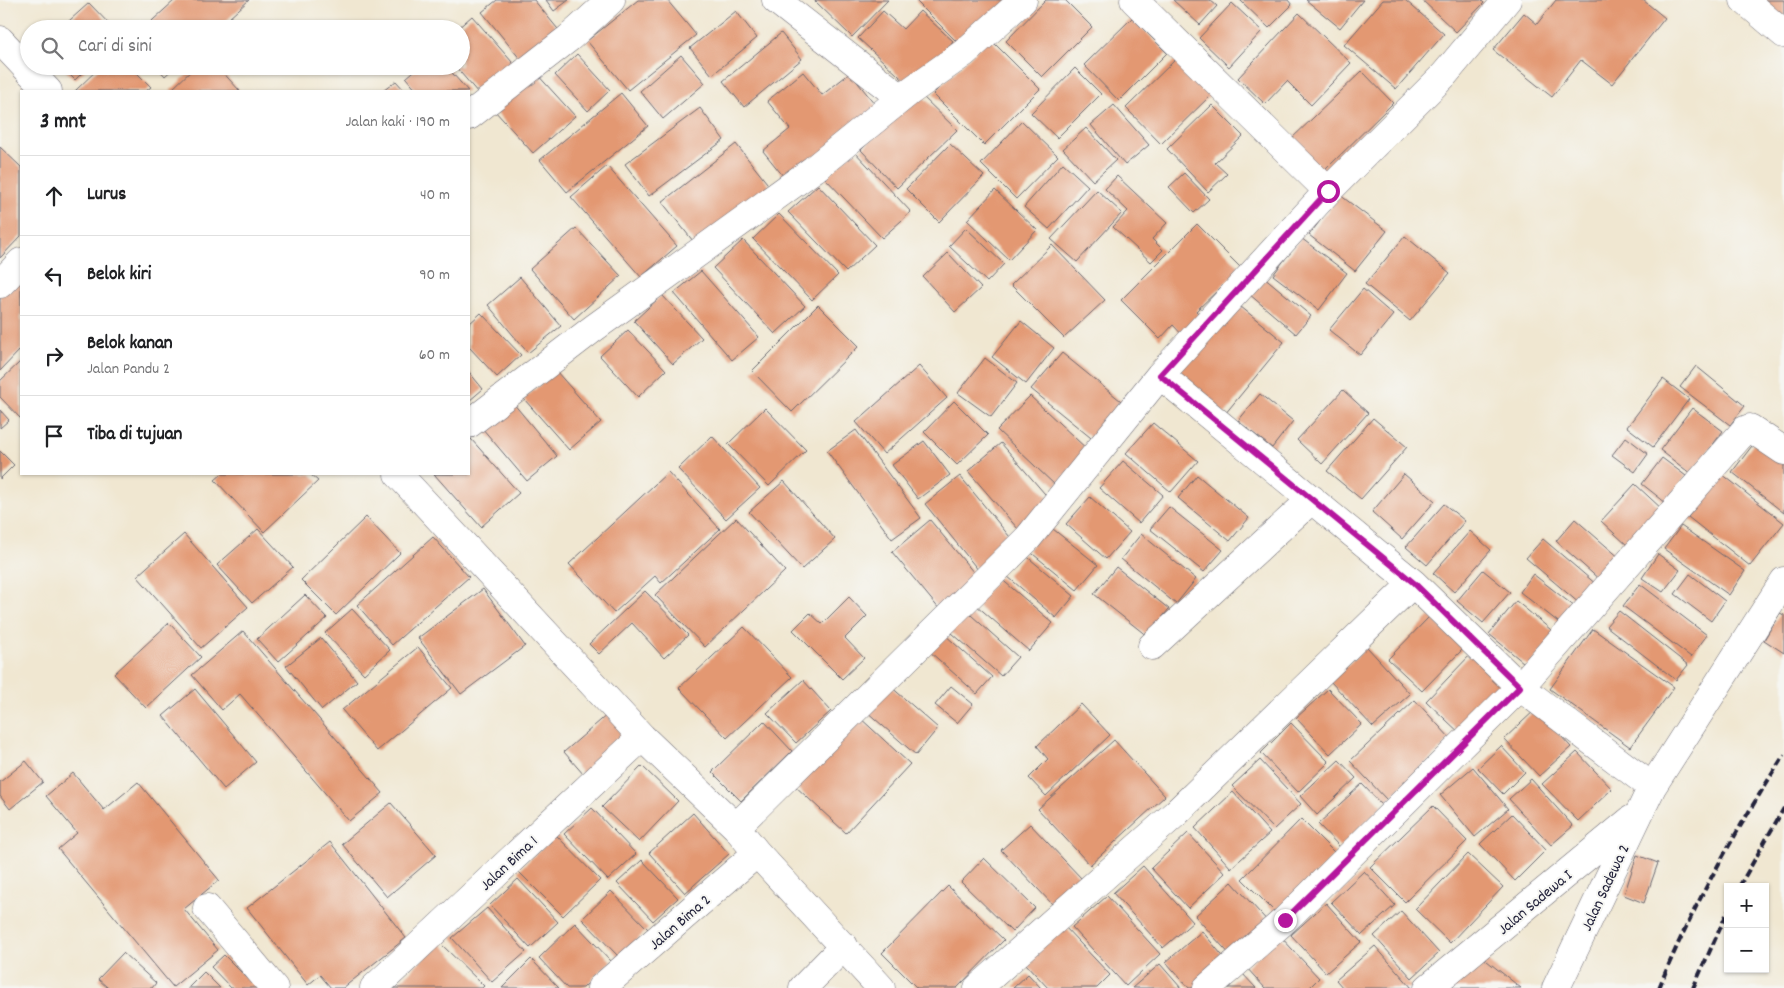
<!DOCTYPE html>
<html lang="id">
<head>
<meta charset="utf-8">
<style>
  body { margin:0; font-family:Dekko,sans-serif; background:#f6f6f6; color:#202124 }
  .controls { position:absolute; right:15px; bottom:15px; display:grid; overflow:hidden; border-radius:0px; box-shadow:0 1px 4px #0004 }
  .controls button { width:45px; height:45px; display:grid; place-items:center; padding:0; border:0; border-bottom:1px solid #e0e0e0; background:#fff; color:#202124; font:25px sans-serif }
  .stop { position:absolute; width:15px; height:15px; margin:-11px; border:4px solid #b5179e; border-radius:50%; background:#fff }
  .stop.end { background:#b5179e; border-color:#fff; box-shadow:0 1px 5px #0008 }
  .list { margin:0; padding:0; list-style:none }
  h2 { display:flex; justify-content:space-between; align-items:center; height:65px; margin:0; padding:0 20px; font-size:21px }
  h2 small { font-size:16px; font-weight:400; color:#757577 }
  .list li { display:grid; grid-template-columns:32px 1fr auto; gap:15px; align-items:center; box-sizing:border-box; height:80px; padding:0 20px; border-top:1px solid #e0e0e0 }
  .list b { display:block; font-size:19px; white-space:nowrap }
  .list p { margin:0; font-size:16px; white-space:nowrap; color:#757577 }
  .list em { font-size:16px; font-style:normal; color:#757577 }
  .icon { flex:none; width:28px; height:28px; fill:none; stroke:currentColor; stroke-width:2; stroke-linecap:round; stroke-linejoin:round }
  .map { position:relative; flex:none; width:1784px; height:988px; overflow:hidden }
  .search { position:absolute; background:#fff; box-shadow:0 1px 4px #0004; left:20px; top:20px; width:450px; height:55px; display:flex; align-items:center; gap:12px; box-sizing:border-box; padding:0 18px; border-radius:28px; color:#757577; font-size:19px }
  .panel { position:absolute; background:#fff; box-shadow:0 1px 4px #0004; left:20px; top:90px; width:450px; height:385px; border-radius:0px }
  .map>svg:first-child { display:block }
  .building { fill:#e39872 }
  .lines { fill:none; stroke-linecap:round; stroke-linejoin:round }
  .street-casing { stroke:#6a6770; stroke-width:29 }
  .street { stroke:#fff; stroke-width:28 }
  .rail { stroke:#22223b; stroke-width:4; stroke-dasharray:8 4; stroke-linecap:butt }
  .route { stroke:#b5179e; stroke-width:6 }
  .labels { text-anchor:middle; stroke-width:4; stroke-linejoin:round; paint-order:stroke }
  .street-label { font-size:16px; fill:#22223b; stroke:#f6f6f2 }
</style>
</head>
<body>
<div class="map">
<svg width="1784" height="988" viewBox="0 0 1784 988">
  <rect width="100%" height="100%" fill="#f6f6f2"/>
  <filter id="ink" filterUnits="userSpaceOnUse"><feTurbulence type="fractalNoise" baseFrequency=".02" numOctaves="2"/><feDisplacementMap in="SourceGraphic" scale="10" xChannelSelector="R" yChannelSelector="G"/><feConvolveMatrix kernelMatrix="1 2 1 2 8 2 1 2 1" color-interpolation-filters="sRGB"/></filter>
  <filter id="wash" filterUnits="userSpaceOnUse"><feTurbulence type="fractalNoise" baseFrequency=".0096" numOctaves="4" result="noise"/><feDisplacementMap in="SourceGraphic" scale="20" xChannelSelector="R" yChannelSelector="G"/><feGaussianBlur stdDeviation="1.12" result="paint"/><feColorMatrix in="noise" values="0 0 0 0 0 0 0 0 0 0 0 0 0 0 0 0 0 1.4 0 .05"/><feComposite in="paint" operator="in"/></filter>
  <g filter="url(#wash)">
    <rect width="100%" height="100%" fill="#f0e7d1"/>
    <g id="blocks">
      <path class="building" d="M175 0H249L217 29H143Z
        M497 0H534L562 34 525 65 482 12Z
        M546 0H569L554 11Z
        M638 0H667L696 35 628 90 587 41Z
        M814 0H888L852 37Z
        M915 0H1013L964 49Z
        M1046 0H1065L1092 27 1042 77 1006 41Z
        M1173 0H1210L1217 6 1200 25Z
        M1240 0H1288L1292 5 1269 28Z
        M1306 0H1363L1340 28Z
        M1383 0H1405L1444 34 1396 89 1344 45Z
        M1422 0H1481L1484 3 1456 32Z
        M1556 0H1643L1665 18 1612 84 1581 60 1552 97 1493 50 1524 13 1537 24Z
        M1756 0H1784V22Z
        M89 3 114 29H60Z
        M1232 3 1262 31 1229 67 1199 38Z
        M736 11 757 38 712 75 690 48Z
        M883 11 903 29 920 11 953 41 911 87 858 38Z
        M1299 13 1351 63 1311 105 1287 81 1265 104 1238 78Z
        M472 16 519 70 484 100 455 66H461V29H457Z
        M1132 18 1167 53 1119 101 1084 65Z
        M781 33 802 59 744 107 723 81Z
        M989 38 1040 89 984 145 933 94Z
        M577 54 610 90 588 111 555 75Z
        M681 55 705 83 663 119 640 91Z
        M1180 55 1215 91 1161 144 1126 108Z
        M61 66H89L75 80Z
        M101 66H130L151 87 146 91H75Z
        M156 66H176L165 76Z
        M196 66H217L240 91H170Z
        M420 66H446L468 91H417L406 78Z
        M1075 68 1101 94 1057 138 1031 113Z
        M1362 71 1393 103 1322 173 1290 140Z
        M535 72 575 116 533 153 494 110Z
        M803 72 822 95 850 73 879 109 788 182 763 151 790 129 767 101Z
        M396 81 405 91H383Z
        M621 93 648 126 567 192 540 160Z
        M919 93 957 130 897 188 861 150Z
        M1114 105 1149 145 1125 165 1091 125Z
        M1212 105 1243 136 1215 163 1227 174 1208 192 1167 149Z
        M700 108 724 140 649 196 625 164Z
        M1022 121 1058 156 1016 199 981 164Z
        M1086 128 1116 160 1093 181 1063 149Z
        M736 144 771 188 697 246 662 202Z
        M950 144 984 176 939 222 906 189Z
        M0 147 21 167V236L0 258Z
        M854 151 911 212 882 238 825 178Z
        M1063 163 1088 186 1049 229 1024 207Z
        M607 166 677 246 641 277 571 197Z
        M1184 173 1209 199 1194 213 1169 187Z
        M1117 176 1167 223 1152 239 1163 250 1151 262 1113 227 1128 211 1105 189Z
        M818 185 875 245 846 272 788 212Z
        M995 190 1037 230 1009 260 967 220Z
        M1097 190 1122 213 1077 262 1051 239Z
        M1340 195 1387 231 1355 271 1309 235Z
        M779 214 838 275 812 300 753 239Z
        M1197 224 1241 268 1196 311 1205 320 1186 339 1173 325 1160 339 1121 300Z
        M576 228 621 276 574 319 530 269Z
        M966 228 1004 264 987 282 949 246Z
        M1405 236 1450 273 1410 321 1365 284Z
        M1301 238 1347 273 1319 310 1273 275Z
        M743 240 805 306 775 334 713 268Z
        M1052 245 1105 300 1064 338 1011 285Z
        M948 253 981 288 955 312 923 277Z
        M21 268V349L0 371V290Z
        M701 271 759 337 732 360 674 293Z
        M1263 276 1311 316 1296 334 1249 294Z
        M520 277 561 326 528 353 488 305Z
        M1363 289 1393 315 1360 355 1329 330Z
        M662 295 702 338 673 364 634 321Z
        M1235 302 1284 342 1225 414 1176 374Z
        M818 305 859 346 792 412 752 371Z
        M481 313 521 355 497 377 469 347V324Z
        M1021 321 1054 348 1026 384 992 357Z
        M628 330 666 370 638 397 600 356Z
        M1062 353 1126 405 1096 442 1031 389Z
        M985 358 1017 383 991 417 958 393Z
        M21 361V419L0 397V381Z
        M919 366 947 398 884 454 856 422Z
        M1696 366 1745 406 1730 425 1680 387Z
        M556 371 601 422 569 450 524 399Z
        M469 372 483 389 469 401Z
        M1663 379 1689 399 1653 447 1627 427Z
        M1343 390 1368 413 1322 464 1297 440Z
        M1260 394 1293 421 1272 448 1238 421Z
        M1030 396 1089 451 1056 486 997 430Z
        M954 401 988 435 957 465 924 432Z
        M513 403 557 456 527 481 482 428Z
        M765 408 806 450 769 486 728 444Z
        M1692 408 1723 431 1691 474 1660 450Z
        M0 410 9 420 0 428Z
        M1373 418 1407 447 1361 499 1327 471Z
        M1153 423 1198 461 1171 492 1126 453Z
        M856 430 921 518 892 539 827 451Z
        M712 436 760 488 726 519 678 469Z
        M1626 437 1648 454 1635 472 1612 455Z
        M471 439 519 493 481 527 434 474H469V441Z
        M924 441 950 475 918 499 892 465Z
        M1755 442 1784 465V513L1732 472Z
        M1001 443 1051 501 1018 529 968 471Z
        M0 451 14 465 0 479Z
        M1662 458 1686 476 1666 503 1642 484Z
        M1123 461 1163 495 1139 523 1099 488Z
        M668 472 720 529 661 583 655 576 614 613 569 564Z
        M222 474H310L318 481 264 532 215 480Z
        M1404 474 1435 501 1402 539 1372 512Z
        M1722 474 1784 523 1750 566 1688 517Z
        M1197 475 1249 518 1230 541 1178 498Z
        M960 476 1014 542 979 571 925 504Z
        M784 481 835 539 802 569 749 512Z
        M1635 484 1663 510 1628 546 1601 521Z
        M1090 497 1130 532 1106 559 1066 524Z
        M1444 504 1465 521 1427 565 1406 547Z
        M1169 507 1223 550 1204 572 1150 529Z
        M366 517 400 553 336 615 301 580Z
        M736 518 785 571 705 647 655 595Z
        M1575 519 1621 559 1601 581 1556 541Z
        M930 520 979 579 940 610 892 552Z
        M1048 525 1098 565 1077 590 1028 550Z
        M1681 526 1745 571 1729 595 1664 549Z
        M258 529 293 567 252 603 217 565Z
        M1470 531 1491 550 1454 592 1433 573Z
        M184 534 248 607 201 648 137 576Z
        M1141 534 1196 579 1176 604 1121 559Z
        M433 537 469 577 392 645 357 605Z
        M1543 539 1597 585 1580 604 1526 558Z
        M1024 554 1074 596 1056 618 1007 576Z
        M1658 554 1680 570 1663 592 1642 578Z
        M1116 567 1169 609 1147 636 1094 594Z
        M1483 570 1510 592 1483 623 1457 601Z
        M1533 574 1575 607 1562 625 1520 592Z
        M1690 574 1725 601 1711 621 1675 594Z
        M999 577 1053 623 1029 651 976 605Z
        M1640 584 1707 635 1691 657 1623 606Z
        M483 589 525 646 461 694 418 638Z
        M645 591 688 635 664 658 632 623 599 654 589 644Z
        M305 595 327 618 278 662 257 639Z
        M849 597 867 616 845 638 864 658 842 679 793 630 810 613 822 624Z
        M1516 601 1556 634 1529 667 1489 634Z
        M962 607 1018 657 1001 676 944 626Z
        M352 609 390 650 364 674 325 633Z
        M1619 611 1688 665 1676 680 1606 626Z
        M1780 613 1784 615V653L1764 640Z
        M1430 616 1463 649 1422 691 1388 659Z
        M169 623 201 657 146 708 114 674Z
        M744 627 792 677 727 738 679 688Z
        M1593 629 1674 687 1630 747 1550 689Z
        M243 631 383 793 349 821 240 694 222 710 192 675Z
        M944 634 992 677 977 694 929 651Z
        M321 638 357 681 322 710 286 666Z
        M418 647 452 688 377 751 342 710Z
        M1367 647 1410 694 1373 727 1330 681Z
        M1472 653 1510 688 1464 737 1426 701Z
        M803 680 831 711 796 743 767 713Z
        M889 685 938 728 916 755 866 711Z
        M951 686 973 704 957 723 935 705Z
        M195 689 256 762 224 789 163 716Z
        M1328 689 1362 724 1330 754 1296 718Z
        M1415 700 1451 739 1387 800 1350 761Z
        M1081 704 1110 735 1046 796 1029 778 1048 759 1037 746Z
        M1536 709 1571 747 1539 776 1504 739Z
        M608 714 628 737 584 775 564 752Z
        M858 716 910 764 846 833 794 785Z
        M764 721 792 751 741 801 712 772Z
        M1291 723 1329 762 1298 792 1261 753Z
        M1114 740 1165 796 1090 865 1038 809Z
        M1501 746 1525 772 1503 794 1478 768Z
        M1577 752 1612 789 1578 821 1542 784Z
        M1260 760 1301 804 1274 829 1232 786Z
        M1339 760 1356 778 1317 815 1300 796Z
        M26 761 43 782 10 809 0 796V782Z
        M642 766 678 801 639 842 602 807Z
        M1473 767 1508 809 1475 837 1440 795Z
        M73 773 104 810 138 782 219 880 184 909 218 950 173 987 58 849 77 833 46 796Z
        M1531 779 1573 826 1551 845 1509 799Z
        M1362 784 1383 806 1340 847 1318 824Z
        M1233 792 1270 833 1231 868 1195 828Z
        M391 803 436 855 387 897 342 844Z
        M1433 806 1467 841 1405 902 1370 867Z
        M592 808 636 854 608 880 564 834Z
        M693 813 729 854 685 893 649 853Z
        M1512 814 1546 850 1515 881 1480 844Z
        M1301 819 1336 854 1277 914 1242 879Z
        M1030 824 1082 879 1054 906 1001 850Z
        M1188 833 1225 873 1188 908 1151 868Z
        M556 835 600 880 563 916 518 871Z
        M330 842 406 938 343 988H331L320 975 308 985 247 908Z
        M1468 854 1503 887 1450 943 1415 909Z
        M1637 855 1658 863 1644 903 1624 895Z
        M984 858 1035 908 1012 932 961 882Z
        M642 860 678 898 653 921 617 883Z
        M1143 866 1193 922 1163 948 1113 893Z
        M1364 871 1395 905 1362 935 1331 902Z
        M518 879 558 922 530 948 490 905Z
        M1232 882 1270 924 1233 958 1195 916Z
        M948 886 1004 940 957 988H917L882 953Z
        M611 891 648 929 619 957 582 919Z
        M1107 896 1160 954 1126 986 1072 927Z
        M1326 903 1361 942 1326 973 1291 935Z
        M487 908 526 952 492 982 452 938Z
        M1401 911 1439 953 1412 978 1374 936Z
        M575 923 611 961 583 988H567L539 958Z
        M1064 926 1110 975 1097 988H1048L1025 963Z
        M1202 931 1226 960 1194 988H1189L1166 962Z
        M1280 936 1319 978 1309 988H1265L1246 967Z
        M439 942 484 986 482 988H394Z
        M1375 946 1412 988H1343L1336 980Z
        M123 953 156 983 152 988H108L98 979Z
        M1477 953 1521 988H1450Z
        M224 955 257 988H231L211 967Z
        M531 959 559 988H502Z
        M1160 964 1181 988H1132Z
        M204 972 220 988H188Z
        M1242 973 1256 988H1225Z
        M1028 974 1041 988H1013Z"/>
    </g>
  </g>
  <g filter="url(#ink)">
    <use href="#blocks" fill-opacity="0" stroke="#6a6770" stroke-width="1"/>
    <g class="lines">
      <defs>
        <path id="street" d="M776 0 901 98
          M1134 0 1328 191
          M1744 0 1784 34
          M0 40 48 91
          M469 116 569 38 611 0
          M0 284 21 262
          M1160 375 1413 583 1520 687 1652 787
          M469 424 594 328 814 169 909 92 964 53 1023 0
          M398 474 642 737 736 827 757 853 881 988
          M1152 646 1312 499
          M736 827 1028 538 1160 375 1328 191 1444 75 1507 0
          M207 908 274 988
          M374 988 642 737
          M601 988 757 853
          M803 988 844 946
          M978 988 1176 813 1413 583
          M1207 988 1285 920 1520 687 1745 430 1750 428 1784 451
          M1428 988 1632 819
          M1556 988 1652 787 1784 581"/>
      </defs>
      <use href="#street" class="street-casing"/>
      <use href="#street" class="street"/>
      <path class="rail" d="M1739 887 1784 808
        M1659 988C1692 906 1737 829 1784 755
        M1693 988 1728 911"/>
    </g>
  </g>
  <g class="lines" filter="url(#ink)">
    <path class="route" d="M1285 920 1520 687 1414 583 1160 375 1328 191"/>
  </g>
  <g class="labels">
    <g class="street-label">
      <text transform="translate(508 862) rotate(-43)" y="6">Jalan Bima 1</text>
      <text transform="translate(1604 887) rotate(-65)" y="6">Jalan Sadewa 2</text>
      <text transform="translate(1534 901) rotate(-40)" y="6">Jalan Sadewa I</text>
      <text transform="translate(679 921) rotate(-41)" y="6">Jalan Bima 2</text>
    </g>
  </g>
</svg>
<div class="controls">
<button>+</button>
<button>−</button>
</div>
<div class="stop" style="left:1328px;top:191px"></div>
<div class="stop end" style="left:1285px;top:920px"></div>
<div class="search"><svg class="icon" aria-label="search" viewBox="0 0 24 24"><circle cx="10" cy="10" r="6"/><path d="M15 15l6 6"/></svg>Cari di sini</div>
<section class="panel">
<h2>3 mnt<small>Jalan kaki · 190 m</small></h2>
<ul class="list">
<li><svg class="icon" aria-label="ahead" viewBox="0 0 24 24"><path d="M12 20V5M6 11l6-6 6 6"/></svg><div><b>Lurus</b></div><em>40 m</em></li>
<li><svg class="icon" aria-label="left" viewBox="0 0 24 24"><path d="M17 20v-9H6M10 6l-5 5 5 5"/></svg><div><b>Belok kiri</b></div><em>90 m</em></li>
<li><svg class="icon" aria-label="right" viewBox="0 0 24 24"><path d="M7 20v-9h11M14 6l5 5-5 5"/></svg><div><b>Belok kanan</b><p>Jalan Pandu 2</p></div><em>60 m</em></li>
<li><svg class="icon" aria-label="arrive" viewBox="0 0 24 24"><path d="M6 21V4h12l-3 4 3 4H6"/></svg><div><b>Tiba di tujuan</b></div></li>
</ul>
</section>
</div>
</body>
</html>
